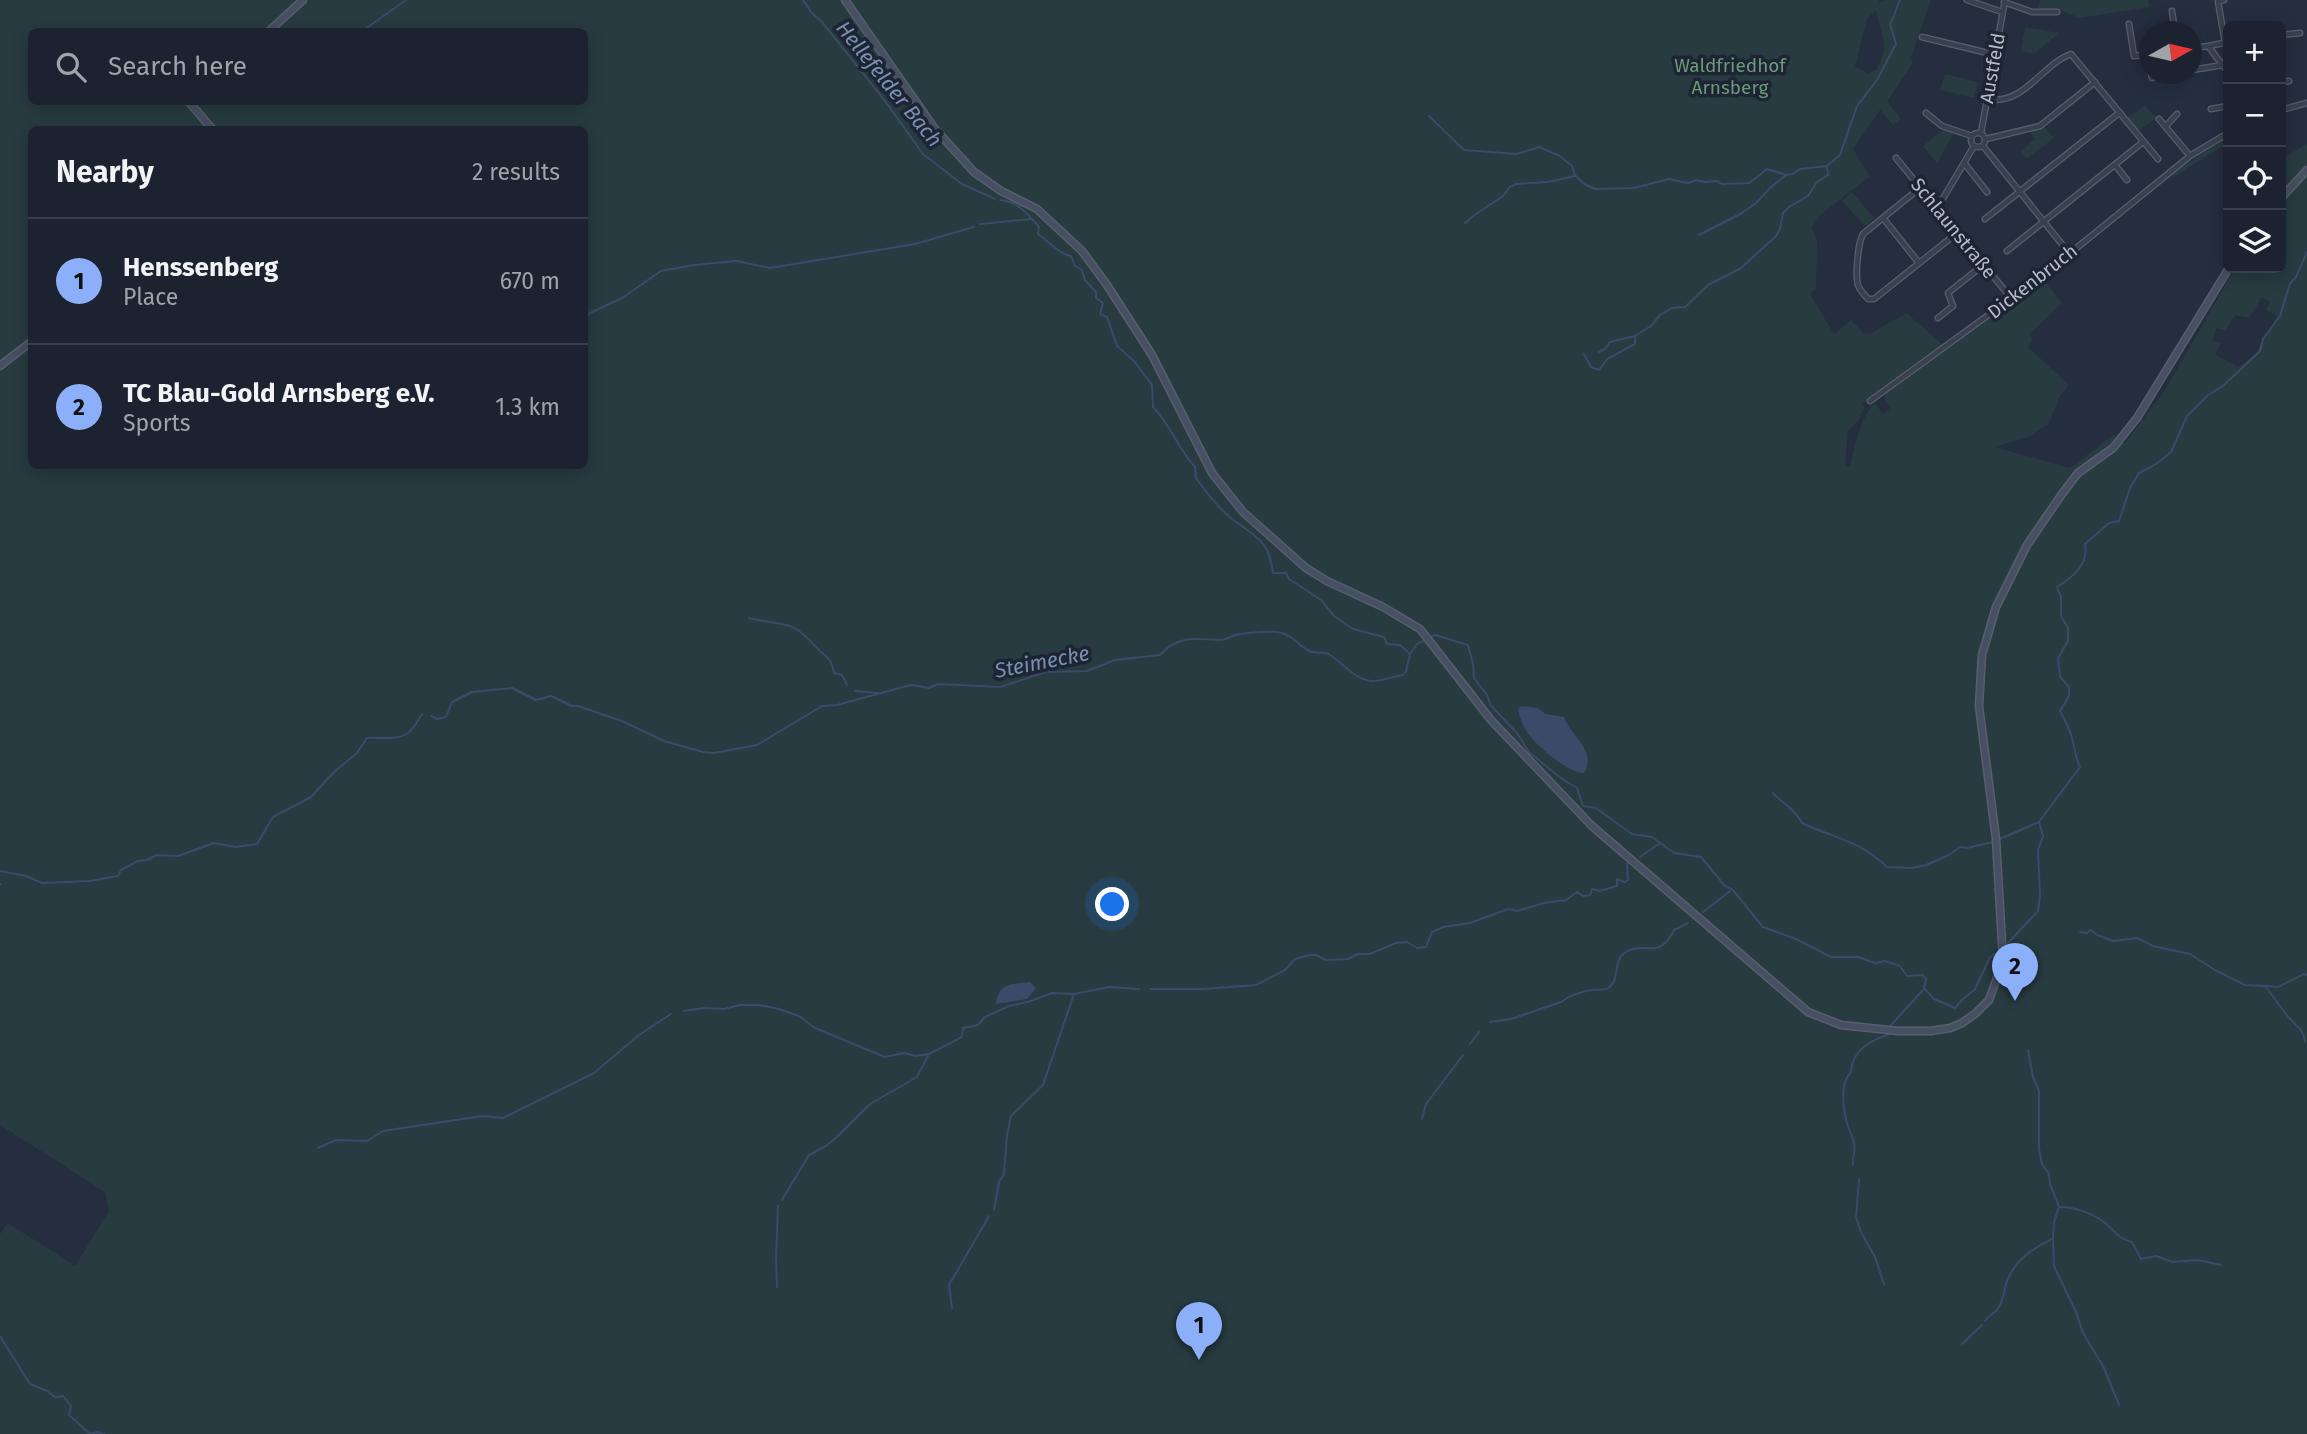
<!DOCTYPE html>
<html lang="en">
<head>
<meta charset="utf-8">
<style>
  body { margin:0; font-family:"Fira Sans",sans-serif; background:#252a37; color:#f1f3f6 }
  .controls { position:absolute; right:21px; top:21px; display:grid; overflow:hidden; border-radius:10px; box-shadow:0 4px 18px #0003 }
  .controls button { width:63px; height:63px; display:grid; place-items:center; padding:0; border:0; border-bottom:2px solid #3a3f4b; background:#1c222f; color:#f1f3f6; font:35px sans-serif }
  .compass { position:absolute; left:2139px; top:21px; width:63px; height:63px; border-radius:50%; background:#1c222f; box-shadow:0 4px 18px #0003; rotate:82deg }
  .you { position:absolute; left:1113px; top:905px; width:24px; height:24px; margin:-18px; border:5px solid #fff; border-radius:50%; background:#1a73e8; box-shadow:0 0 0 10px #1a73e833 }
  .badge { display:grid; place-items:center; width:46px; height:46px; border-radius:50%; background:#8baff8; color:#111; font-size:23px; font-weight:700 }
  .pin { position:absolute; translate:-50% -58px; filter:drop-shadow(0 2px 4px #0008) }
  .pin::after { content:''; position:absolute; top:37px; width:24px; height:21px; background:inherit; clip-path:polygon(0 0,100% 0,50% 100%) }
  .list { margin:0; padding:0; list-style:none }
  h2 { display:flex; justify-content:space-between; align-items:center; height:91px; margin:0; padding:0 28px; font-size:30px }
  h2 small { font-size:23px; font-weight:400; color:#a0a4aa }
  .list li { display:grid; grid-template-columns:46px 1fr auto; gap:21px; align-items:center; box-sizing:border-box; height:126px; padding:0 28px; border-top:2px solid #3a3f4b }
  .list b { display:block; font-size:26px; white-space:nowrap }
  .list p { margin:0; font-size:23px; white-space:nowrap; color:#a0a4aa }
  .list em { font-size:23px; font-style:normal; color:#a0a4aa }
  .icon { flex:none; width:38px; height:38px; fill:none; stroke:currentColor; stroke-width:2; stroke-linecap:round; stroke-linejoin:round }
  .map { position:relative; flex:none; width:2307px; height:1434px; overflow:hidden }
  .search { position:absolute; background:#1c222f; box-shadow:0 4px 18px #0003; left:28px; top:28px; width:560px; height:77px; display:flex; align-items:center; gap:18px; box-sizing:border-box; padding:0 24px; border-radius:10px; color:#a0a4aa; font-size:26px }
  .panel { position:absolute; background:#1c222f; box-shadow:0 4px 18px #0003; left:28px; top:126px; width:560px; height:343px; border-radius:10px }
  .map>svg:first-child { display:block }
  .green { fill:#273b40; fill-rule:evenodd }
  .water { fill:#3a4a68 }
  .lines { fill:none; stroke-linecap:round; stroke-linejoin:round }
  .stream { stroke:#3a4a68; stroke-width:2 }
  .minor-casing { stroke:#575e6c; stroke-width:7 }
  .secondary-casing { stroke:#575e6c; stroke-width:9 }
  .minor { stroke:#39404f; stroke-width:4.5 }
  .secondary { stroke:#474f62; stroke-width:6 }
  .labels { text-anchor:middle; stroke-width:7; stroke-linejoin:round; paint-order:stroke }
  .park-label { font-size:19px; fill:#6c9a79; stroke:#1d2534 }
  .street-label { font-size:19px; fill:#b5bbc9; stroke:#1d2534 }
  .water-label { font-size:21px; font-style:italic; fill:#7c8fb1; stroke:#1d2534 }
</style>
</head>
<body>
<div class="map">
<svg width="2307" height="1434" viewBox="0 0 2307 1434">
  <rect width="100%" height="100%" fill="#252e3f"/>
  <path class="green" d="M0 0H1879V2L1885 0H1931L1911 57 1913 63 1887 101 1901 119 1893 125 1880 110 1853 149 1870 176 1819 216 1812 228 1817 240 1816 289 1810 294 1834 334 1851 320 1863 333 1870 334 1906 313 1945 346 1862 404 1865 406 1858 421 1848 431 1845 465 1850 467C1854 449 1861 415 1875 403L1883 414 1890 408 1884 398 1888 391 2015 301 2043 279 2062 303 2022 342 2030 334 2033 340 2028 347 2069 385 2060 396 2048 425 2028 437 1995 447 2070 468 2113 435 2125 443 2164 392 2235 268H2281V159L2307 144V1434H0V1234L8 1223 75 1266 109 1211 105 1192 0 1125ZM1876 10C1881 35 1891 46 1876 70L1868 73 1855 66 1867 19ZM32 32H584V102H32ZM32 130H584V466H32ZM2262 297 2270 302 2266 310 2277 316 2255 355 2238 367 2215 354 2221 343 2213 340 2216 328 2226 330 2235 315 2249 318ZM1530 708H1538L1574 732 1549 753 1528 733ZM1566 803 1695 910 1809 1010 1842 1024 1912 1031 1938 1028 1957 1023 1978 1009 1988 999 2001 961 2004 966C1999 988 1991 1007 1971 1021 1945 1038 1861 1036 1831 1026 1823 1024 1815 1017 1807 1013L1617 853Z
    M2040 0H2148L2149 7 2080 18 2060 10 2038 9Z
    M2025 27 2059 33 2034 54 2021 51Z
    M1945 74 1978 82 1974 98 1940 90Z
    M2145 105 2156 118 2138 131 2127 118Z
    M2044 126 2054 138 2026 159 2021 151 2035 139 2029 130Z
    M1944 129 1954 133 1937 163 1923 146Z
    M2228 136V143L2174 177 2171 175Z
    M1852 192 1874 218 1865 226 1842 201Z"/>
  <path class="water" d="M1521 706 1538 708 1546 714 1564 717C1570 735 1598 751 1584 773 1569 773 1539 748 1530 736 1524 729 1520 719 1518 710Z
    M1030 982 1036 988 1027 999 996 1004C998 983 1012 984 1030 982Z"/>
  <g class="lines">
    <path class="stream" d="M803 0 811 12 822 22 885 101 923 154 962 184 995 199
      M1891 23 1900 0
      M361 32 406 0
      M1429 116 1464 150 1517 154 1539 147 1560 156 1572 166 1575 175 1584 184 1595 189 1634 188 1669 179 1688 183 1696 180 1705 182 1717 181 1722 184 1749 183 1767 169 1786 175 1793 174 1800 169 1827 166 1840 155 1857 106 1877 80 1896 44 1890 24
      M1000 200C1017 201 1028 214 1039 227L1038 234C1048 241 1059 254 1071 256L1075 266 1082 270 1085 280 1096 292V298L1103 303 1100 314 1107 317 1117 346 1134 361 1152 385 1153 407C1170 424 1178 449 1195 467L1196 478C1206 492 1218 508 1232 519 1256 537 1269 540 1273 573H1286L1289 579 1321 600 1334 616 1353 629 1384 637 1387 644 1400 645 1410 654 1417 644 1425 640
      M1465 223 1473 216 1503 196 1510 187 1516 184 1548 182 1575 176
      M980 224 1032 219
      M1699 235 1742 213 1756 203 1770 188 1786 175
      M584 316 622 298 661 271 694 265 736 261 770 268 915 244 974 227
      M1599 352 1605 349 1610 342 1635 336 1651 326 1660 315 1672 308 1685 307 1708 285 1741 268 1776 236 1780 229 1783 213 1789 207 1808 196 1817 182 1828 175 1827 167
      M1584 354 1591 367 1599 370 1607 359 1635 344V337
      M749 618C782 627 790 617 816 647 827 658 831 657 834 673L842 675 847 685
      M1432 636 1435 635 1468 645 1473 664 1474 678 1487 695 1491 706 1517 733 1529 752 1562 779 1577 788 1583 806 1596 808 1632 834 1652 837 1674 853 1701 857 1725 886 1732 889 1763 927 1796 939 1831 957H1858L1875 963 1885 961 1900 966 1907 976 1923 975 1926 979 1924 988 1934 999 1955 1008 1962 1000 1975 989 1990 957 1994 954
      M855 691 878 693
      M431 716 437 719 446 717 452 702 472 692 512 688 536 700 551 696 572 706H578L622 721 664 741 703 752 714 753 757 745 822 706 837 705 903 687 912 685 929 688 938 684 1000 687 1046 672 1087 671 1115 660 1160 655C1177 636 1194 638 1218 640 1226 641 1232 635 1239 634 1249 633 1273 630 1282 633 1293 636 1299 646 1309 651 1316 654 1324 651 1330 655 1343 663 1354 679 1371 681 1381 682 1393 676 1403 675L1406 671 1410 654
      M1773 793C1783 804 1796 810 1802 823 1836 839 1859 840 1887 867L1912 868 1926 865 1949 855 1960 847 1967 848 1993 842
      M2000 839 2039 822
      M1640 857 1659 844
      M0 871 26 876 42 883 90 881 118 876 121 870 138 861 147 860 157 855 178 856 214 843 235 847 257 844 273 817 311 797 334 772 357 753 367 738C380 737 396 741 408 733 413 730 418 720 422 714
      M0 885 1 884
      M1703 912 1730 891
      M2080 932 2087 933 2091 930 2097 935 2114 941 2137 938 2153 946 2190 954 2215 970 2245 985 2265 986C2273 996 2279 1005 2286 1014 2293 1024 2304 1028 2305 1042
      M2008 943 2038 911 2040 895 2038 850 2043 836 2039 822 2080 767C2075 757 2075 749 2072 738 2070 729 2065 720 2060 711L2069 696V687L2060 677 2058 658 2068 641V628L2061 616V597L2057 587C2073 577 2089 564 2085 544L2109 523 2119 521 2130 488 2139 473 2156 464 2171 452 2187 416 2208 395 2223 386 2260 351 2263 339 2280 316 2290 284 2296 277 2307 252
      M2266 986 2278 987 2304 974 2307 975
      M1150 989H1203L1256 985 1285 970 1295 959 1310 955H1316L1326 960 1348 959 1358 954H1370L1396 943 1407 942 1417 948 1426 947 1432 932 1443 927 1470 923 1508 909 1517 911 1544 903 1566 900 1577 892 1583 896 1590 895 1592 889 1600 891 1617 886V879L1625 882 1628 880 1627 864
      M684 1011 704 1008 724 1009 740 1005H759L779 1009 799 1016 815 1028 885 1057 904 1053 915 1056 929 1054 962 1037 963 1028 978 1025 985 1017 1009 1006 1028 1002 1052 993 1074 994 1109 987 1139 989
      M1490 1022 1511 1019 1561 1002C1569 996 1582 991 1592 990 1597 989 1604 991 1608 988 1620 982 1613 963 1623 954 1642 938 1658 963 1674 930L1688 923
      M1891 1025 1923 990
      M1470 1044 1479 1032
      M2028 1050 2033 1077 2039 1091V1149L2042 1164 2049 1174 2050 1184 2059 1207 2054 1222 2053 1238 2054 1266 2076 1312 2083 1333 2104 1368 2119 1405
      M1422 1119 1426 1104 1463 1055
      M318 1148 336 1140 367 1141 383 1131 482 1116 503 1118 594 1073 639 1035 671 1014
      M1853 1165C1852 1157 1856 1150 1854 1143 1853 1137 1850 1132 1848 1126 1843 1110 1839 1084 1851 1072 1852 1050 1871 1040 1890 1034
      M1859 1179 1856 1217 1861 1232 1875 1257 1884 1284
      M782 1200 809 1155 826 1146 839 1135 870 1104 917 1077 929 1054
      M2060 1207C2074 1207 2092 1213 2104 1222 2116 1231 2115 1237 2132 1242L2141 1259 2156 1256 2173 1262 2198 1260 2221 1265
      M994 1210 999 1182 1004 1174 1007 1135 1011 1116 1043 1085 1074 994
      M777 1287 776 1259 778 1206
      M952 1308 949 1285 989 1216
      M1985 1321C1988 1316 1993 1314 1997 1310 2003 1302 2004 1292 2006 1284 2013 1261 2032 1249 2052 1239
      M0 1336 30 1384 47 1391 55 1397 63 1396 71 1406 69 1415 90 1434 97 1432 104 1434
      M1962 1344 1982 1325"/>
    <defs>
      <path id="minor" d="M1967 0 2002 12
        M2224 0 2218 1 2225 43
        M2004 2 2032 12H2057
        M2172 11 2175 32
        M2129 24 2134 56 2150 54
        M2281 35 2300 33
        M1922 37 1996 55
        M2209 46 2228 42
        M2192 48 2208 46 2228 72
        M2192 70 2223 65
        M2151 74 2152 78
        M2281 83 2289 81
        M1987 99C2024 106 2041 65 2071 54L2158 159
        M2211 109 2228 106
        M2281 110 2307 103
        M1926 113 1942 126 1972 136
        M2159 119 2190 156
        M2166 126 2177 114
        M1971 140a7 7 0 1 1 14 0a7 7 0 1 1-14 0Z
        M1981 133 2005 0
        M1986 139 2040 126 2095 82
        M1983 146 2069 253
        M1896 158 2011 298
        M1965 164 1987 192
        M2115 165 2127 180
        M1921 187 1863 234C1858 243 1855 275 1858 285 1860 291 1865 295 1868 299H1874L1957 233
        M1938 207 1974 146
        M1883 218 1919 263
        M1985 219 2119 113
        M2007 251 2143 142
        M1938 318 1953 306 1948 293 1983 265
        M1870 401 2042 276 2190 156 2228 133"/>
      <path id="secondary" d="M845 0 935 129 974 172 1001 191 1037 209 1082 251 1107 285 1152 355 1212 473 1243 512 1306 568 1327 581 1383 607 1420 629 1491 720 1592 826 1808 1012 1841 1025 1898 1031H1931L1950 1028 1962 1023 1976 1013 1989 1000 2003 961 1996 839 1979 706 1982 655 1996 607 2027 545 2062 494 2078 473 2113 448 2137 418 2229 268
        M268 32 303 0
        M189 102 213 130
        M2281 198 2307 170
        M0 366 32 341"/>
    </defs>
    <use href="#minor" class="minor-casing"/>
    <use href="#secondary" class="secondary-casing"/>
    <use href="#minor" class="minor"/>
    <use href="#secondary" class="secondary"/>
  </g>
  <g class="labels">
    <g class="park-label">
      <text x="1730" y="72">Waldfriedhof<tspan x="1730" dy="22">Arnsberg</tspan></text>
    </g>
    <g class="street-label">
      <text transform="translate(1992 68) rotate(-80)" y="7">Austfeld</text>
      <text transform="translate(1954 228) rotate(51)" y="7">Schlaunstraße</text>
      <text transform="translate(2032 281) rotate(-38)" y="7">Dickenbruch</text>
    </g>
    <g class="water-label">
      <text transform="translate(889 84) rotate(51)" y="7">Hellefelder Bach</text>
      <text transform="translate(1042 662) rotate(-11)" y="7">Steimecke</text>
    </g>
  </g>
</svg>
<div class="controls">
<button>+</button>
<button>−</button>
<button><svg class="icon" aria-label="locate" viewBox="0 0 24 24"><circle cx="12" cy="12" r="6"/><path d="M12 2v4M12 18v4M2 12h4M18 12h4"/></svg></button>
<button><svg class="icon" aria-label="layers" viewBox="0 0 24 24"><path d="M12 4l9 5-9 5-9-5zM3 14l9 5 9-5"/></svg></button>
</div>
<svg class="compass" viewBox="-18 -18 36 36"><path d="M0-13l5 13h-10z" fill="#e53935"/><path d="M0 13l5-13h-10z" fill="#a0a4aa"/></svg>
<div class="you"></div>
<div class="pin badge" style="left:1199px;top:1360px">1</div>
<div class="pin badge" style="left:2015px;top:1001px">2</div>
<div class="search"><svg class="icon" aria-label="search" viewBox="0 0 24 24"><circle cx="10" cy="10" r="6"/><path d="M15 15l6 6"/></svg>Search here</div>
<section class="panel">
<h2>Nearby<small>2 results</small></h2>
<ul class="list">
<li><span class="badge">1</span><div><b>Henssenberg</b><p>Place</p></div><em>670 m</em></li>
<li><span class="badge">2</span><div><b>TC Blau-Gold Arnsberg e.V.</b><p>Sports</p></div><em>1.3 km</em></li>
</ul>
</section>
</div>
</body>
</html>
